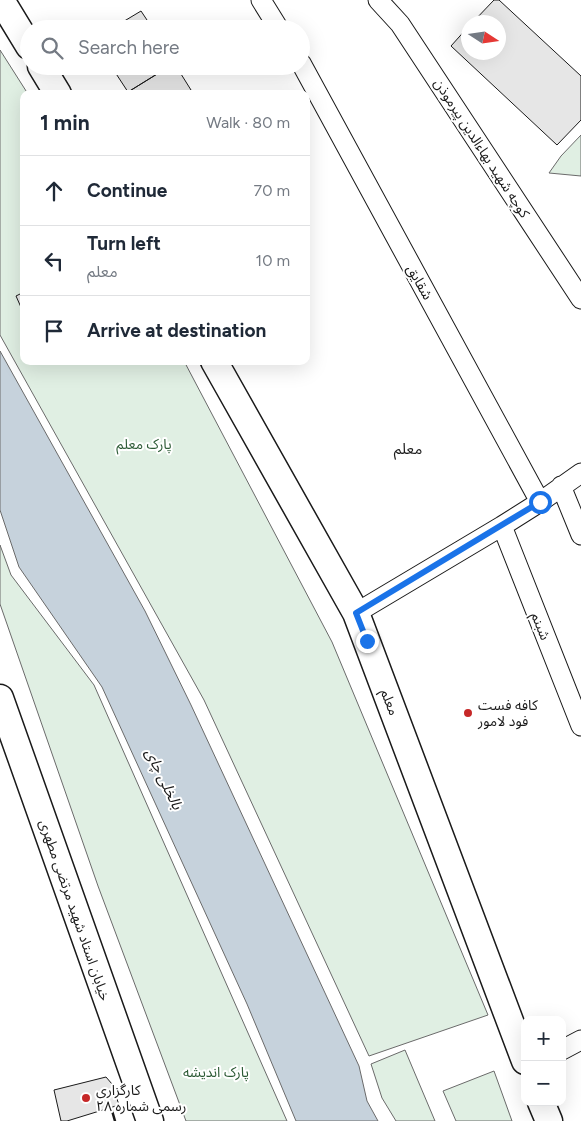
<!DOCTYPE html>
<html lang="en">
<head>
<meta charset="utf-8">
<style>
  body { margin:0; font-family:Figtree,"Noto Sans Arabic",sans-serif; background:#f2f2f3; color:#1f2937 }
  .controls { position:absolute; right:15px; bottom:15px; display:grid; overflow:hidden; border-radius:10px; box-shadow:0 5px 20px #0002 }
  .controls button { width:45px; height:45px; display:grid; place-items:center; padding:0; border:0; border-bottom:1px solid #e0e1e3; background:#fff; color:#1f2937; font:25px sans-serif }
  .compass { position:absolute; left:461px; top:15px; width:45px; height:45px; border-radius:50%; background:#fff; box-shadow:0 5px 20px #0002; rotate:102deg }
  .stop { position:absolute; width:15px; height:15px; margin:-11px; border:4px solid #1a73e8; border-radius:50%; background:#fff }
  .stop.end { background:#1a73e8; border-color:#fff; box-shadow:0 1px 5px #0008 }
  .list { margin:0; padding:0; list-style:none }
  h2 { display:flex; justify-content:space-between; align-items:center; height:65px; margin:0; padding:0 20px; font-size:21px }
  h2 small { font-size:16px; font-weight:400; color:#747a83 }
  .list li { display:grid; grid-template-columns:32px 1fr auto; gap:15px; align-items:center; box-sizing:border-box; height:70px; padding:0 20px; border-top:1px solid #e0e1e3 }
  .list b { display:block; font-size:19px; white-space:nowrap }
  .list p { margin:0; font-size:16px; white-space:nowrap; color:#747a83 }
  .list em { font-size:16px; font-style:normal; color:#747a83 }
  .icon { flex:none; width:28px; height:28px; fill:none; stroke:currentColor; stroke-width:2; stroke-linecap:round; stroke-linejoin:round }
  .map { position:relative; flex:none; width:581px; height:1121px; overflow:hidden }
  .search { position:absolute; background:#fff; box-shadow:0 5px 20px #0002; left:20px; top:20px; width:290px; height:55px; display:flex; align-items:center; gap:12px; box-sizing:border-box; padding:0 18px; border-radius:28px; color:#747a83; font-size:19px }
  .panel { position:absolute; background:#fff; box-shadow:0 5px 20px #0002; left:20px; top:90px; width:290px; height:275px; border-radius:10px }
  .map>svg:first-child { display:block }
  .green { fill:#e0efe3; stroke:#6a6a6a }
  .water { fill:#c6d2dc; stroke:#6a6a6a }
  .building { fill:#e6e6e6; stroke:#1a1a1a }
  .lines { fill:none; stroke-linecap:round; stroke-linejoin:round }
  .street-casing { stroke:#1a1a1a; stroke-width:21 }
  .secondary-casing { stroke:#1a1a1a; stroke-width:29 }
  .street { stroke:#fff; stroke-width:19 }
  .secondary { stroke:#fff; stroke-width:26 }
  .wall { stroke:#1a1a1a; stroke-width:2.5 }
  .route { stroke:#1a73e8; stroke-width:6 }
  .poi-dot { fill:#c62828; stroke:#fff; stroke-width:2 }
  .labels { text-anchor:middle; stroke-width:4; stroke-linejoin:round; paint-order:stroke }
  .street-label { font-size:14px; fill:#1a1a1a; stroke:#fff }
  .park-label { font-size:14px; fill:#2b5a34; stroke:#fff }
  .poi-label { font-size:14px; fill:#1a1a1a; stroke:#fff; text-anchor:start }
  .neighbourhood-label { font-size:15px; fill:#1a1a1a; stroke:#fff }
  .water-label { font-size:15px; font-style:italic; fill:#1a1a1a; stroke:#fff }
</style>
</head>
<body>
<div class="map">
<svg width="581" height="1121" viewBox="0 0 581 1121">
  <rect width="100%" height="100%" fill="#fff"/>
  <path class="green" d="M0 50 28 94H24V361H184L332 642 488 1015 369 1056 204 700 0 335Z
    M581 135V176L549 173 561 156Z
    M0 545 11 575 94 685 287 1121H186L98 886 0 604Z
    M405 1050 435 1121H396L382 1098 371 1064Z
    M494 1071 512 1121H456L443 1091Z"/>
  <path class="water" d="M0 351 145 611 191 705 359 1066 367 1101 378 1121H296L247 1004 102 687 19 567 0 510Z"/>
  <path class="building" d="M494 0H499L581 76V120L557 145 451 46 468 27V52H498V22H473Z
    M141 11 153 29H111Z
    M111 66H170L128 92Z
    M170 66H176L191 90 184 94H129L128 92Z
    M24 292V314L16 296Z
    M106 1077 112 1084 119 1105 67 1121H61L54 1090Z"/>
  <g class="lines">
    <defs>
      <path id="street" d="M261 0 279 29
        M378 0 400 24 581 299
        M301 63 540 502
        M561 486 581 535
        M502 526 581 726
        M356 613 502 526 540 502 581 473
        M562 1050 581 1040"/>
      <path id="secondary" d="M1 0 29 46
        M41 66 58 94
        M214 361 356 613 525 1061
        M0 698 150 1121
        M541 1102 549 1121"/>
    </defs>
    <use href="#street" class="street-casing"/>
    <use href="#secondary" class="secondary-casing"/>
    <use href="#street" class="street"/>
    <use href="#secondary" class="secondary"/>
    <path class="wall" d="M111 1107 115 1121"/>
  </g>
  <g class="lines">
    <path class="route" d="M367 641 356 613 540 502"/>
  </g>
  <g class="poi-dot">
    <circle cx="468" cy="713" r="5"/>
    <circle cx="86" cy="1098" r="5"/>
  </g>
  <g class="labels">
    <g class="street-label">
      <text transform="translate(482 148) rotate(57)" y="5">کوچه شهید بهاءالدین پیرموذن</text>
      <text transform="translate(420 282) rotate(61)" y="5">شقایق</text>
      <text transform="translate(541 626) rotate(68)" y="5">شبنم</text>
      <text transform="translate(390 702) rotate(69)" y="5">معلم</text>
      <text transform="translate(75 910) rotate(71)" y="5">خیابان استاد شهید مرتضی مطهری</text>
    </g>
    <g class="park-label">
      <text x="144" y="449">پارک معلم</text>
      <text x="216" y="1077">پارک اندیشه</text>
    </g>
    <g class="poi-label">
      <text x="478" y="710">کافه فست<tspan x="478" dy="16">فود لامور</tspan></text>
      <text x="96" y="1095">کارگزاری<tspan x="96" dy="16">رسمی شماره ۲۸</tspan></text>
    </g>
    <g class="neighbourhood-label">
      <text x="408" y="454">معلم</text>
    </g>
    <g class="water-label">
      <text transform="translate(164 779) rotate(64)" y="5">بالخلی چای</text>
    </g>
  </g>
</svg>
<div class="controls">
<button>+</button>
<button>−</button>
</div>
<svg class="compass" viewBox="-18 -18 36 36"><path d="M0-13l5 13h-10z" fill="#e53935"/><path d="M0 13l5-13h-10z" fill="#747a83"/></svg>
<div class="stop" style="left:540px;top:502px"></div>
<div class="stop end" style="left:367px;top:641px"></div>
<div class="search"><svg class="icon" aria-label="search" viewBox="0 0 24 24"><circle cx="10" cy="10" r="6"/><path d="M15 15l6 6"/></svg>Search here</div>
<section class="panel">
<h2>1 min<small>Walk · 80 m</small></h2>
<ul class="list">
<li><svg class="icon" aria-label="ahead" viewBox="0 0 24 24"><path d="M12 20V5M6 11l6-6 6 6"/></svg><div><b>Continue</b></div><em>70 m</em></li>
<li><svg class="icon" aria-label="left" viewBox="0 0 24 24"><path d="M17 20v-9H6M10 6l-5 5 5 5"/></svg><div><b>Turn left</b><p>معلم</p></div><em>10 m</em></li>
<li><svg class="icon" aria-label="arrive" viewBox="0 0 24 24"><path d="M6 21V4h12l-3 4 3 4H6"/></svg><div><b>Arrive at destination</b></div></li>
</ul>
</section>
</div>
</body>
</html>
